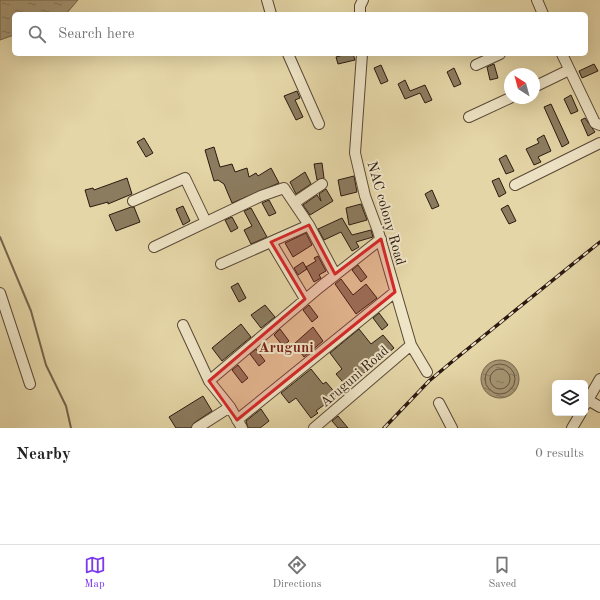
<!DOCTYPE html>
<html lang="en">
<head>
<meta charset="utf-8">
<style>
  body { margin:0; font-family:"Old Standard TT",serif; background:#f6f6f6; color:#222 }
  .controls { position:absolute; right:12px; bottom:12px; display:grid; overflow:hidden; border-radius:6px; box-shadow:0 4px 16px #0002 }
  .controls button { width:36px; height:36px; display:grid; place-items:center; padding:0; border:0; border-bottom:1px solid #e0e0e0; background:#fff; color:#222; font:20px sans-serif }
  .compass { position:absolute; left:504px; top:68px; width:36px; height:36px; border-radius:50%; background:#fff; box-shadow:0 4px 16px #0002; rotate:324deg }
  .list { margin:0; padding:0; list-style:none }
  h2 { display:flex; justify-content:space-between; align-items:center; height:52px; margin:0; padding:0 16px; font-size:17px }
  h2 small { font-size:13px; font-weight:400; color:#767676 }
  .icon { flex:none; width:22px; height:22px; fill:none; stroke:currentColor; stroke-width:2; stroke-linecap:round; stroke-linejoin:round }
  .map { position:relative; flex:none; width:600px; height:428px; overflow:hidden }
  .search { position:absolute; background:#fff; box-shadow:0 4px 16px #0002; left:12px; right:12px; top:12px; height:44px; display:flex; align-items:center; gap:10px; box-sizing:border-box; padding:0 14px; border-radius:6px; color:#767676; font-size:15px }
  .sheet { height:116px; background:#fff }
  nav { display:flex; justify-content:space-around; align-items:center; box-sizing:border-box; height:56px; border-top:1px solid #e0e0e0; background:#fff; font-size:11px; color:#767676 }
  nav a { display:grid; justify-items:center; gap:2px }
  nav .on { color:#7c3aed }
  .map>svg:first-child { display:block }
  .water { fill:url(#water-ripples); stroke:#75644c }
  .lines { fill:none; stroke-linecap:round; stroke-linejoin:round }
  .shore { stroke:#695842; stroke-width:1 }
  .stream { stroke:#75644c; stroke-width:2 }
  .building { fill:#8c7c5f; stroke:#2c1a11 }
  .minor-casing { stroke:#5a4936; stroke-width:12 }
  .minor { stroke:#eee4c6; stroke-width:10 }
  .rail-casing { stroke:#2c1a11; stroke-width:3.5 }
  .rail { stroke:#eee4c6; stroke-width:2; stroke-dasharray:6; stroke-linecap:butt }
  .marked { fill:#d62828; fill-opacity:0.2; stroke:#d62828; stroke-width:3; stroke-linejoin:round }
  .labels { text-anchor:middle; stroke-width:4; stroke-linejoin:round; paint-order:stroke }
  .street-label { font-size:14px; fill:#2c1a11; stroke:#eee4c6 }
  .neighbourhood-label { font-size:15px; font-weight:bold; fill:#7a1f14; stroke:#eee4c6 }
</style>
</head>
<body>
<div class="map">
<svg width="600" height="428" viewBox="0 0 600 428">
  <defs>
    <pattern id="water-ripples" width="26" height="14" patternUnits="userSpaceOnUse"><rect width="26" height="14" fill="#a69674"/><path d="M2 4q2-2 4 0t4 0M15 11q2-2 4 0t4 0" fill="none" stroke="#877a5e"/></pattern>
  </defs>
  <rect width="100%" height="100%" fill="#e5d6a7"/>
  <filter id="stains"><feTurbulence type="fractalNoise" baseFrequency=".005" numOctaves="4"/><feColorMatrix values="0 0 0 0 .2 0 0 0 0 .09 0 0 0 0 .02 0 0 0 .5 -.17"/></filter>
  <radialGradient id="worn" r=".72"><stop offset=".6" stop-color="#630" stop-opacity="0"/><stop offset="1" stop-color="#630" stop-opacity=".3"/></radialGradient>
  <path class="water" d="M0 0H78L66 14H14V35L0 40Z
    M481 379a19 19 0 1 1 38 0a19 19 0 1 1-38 0Z"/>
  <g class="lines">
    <path class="shore" d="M485 379a15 15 0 1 1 30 0a15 15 0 1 1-30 0Z
      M490 379a10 10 0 1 1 20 0a10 10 0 1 1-20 0Z"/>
    <path class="stream" d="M0 237 31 311 46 365 66 406 71 428"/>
  </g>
  <path class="building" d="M347 54H353L355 60 338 64 336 57Z
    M494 64 498 78 490 80 487 67Z
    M594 64 598 71 582 78 579 71Z
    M381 65 388 81 381 84 374 68Z
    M454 68 461 84 454 87 447 72Z
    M405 80 410 91 425 85 432 100 425 103 420 93 405 99 398 84Z
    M297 91 300 98 295 100 303 117 296 120 284 96Z
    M571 95 578 111 571 114 564 99Z
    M551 104 569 143 562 147 544 107Z
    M585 118 595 132 588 136 581 120Z
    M544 135 551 151 538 157 541 162 534 165 526 149 539 143 537 139Z
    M144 138 153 153 146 157 137 142Z
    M214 147 220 167 232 164 235 172 247 168 249 177 256 173 258 176 271 168 279 183 232 203 224 184 218 180 214 181 205 150Z
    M506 155 514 171 506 174 499 159Z
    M322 163 324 178 317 180 314 164Z
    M305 172 311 184 296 194 290 182Z
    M354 176 357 192 341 196 338 180Z
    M127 178 132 194 108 204V202L90 207 85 190 93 188 94 190Z
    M499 178 506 193 499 197 492 181Z
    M326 189 333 201 310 215 303 205 317 195 321 201 319 194Z
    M432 190 439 206 432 209 425 194Z
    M269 200 276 213 269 216 262 203Z
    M361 204 367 220 349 225 346 208Z
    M508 205 516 221 509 224 501 209Z
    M183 206 190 221 183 225 176 209Z
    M131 207H134L140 222 116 231 109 215Z
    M251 208 267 237 251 244 244 230 252 226 244 211Z
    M232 217 238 228 231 232 225 220Z
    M342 218 352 235 371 230 373 237 356 242 359 247 352 251 341 232 324 240 318 229Z
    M306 233 312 245 293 257 285 243Z
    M318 256 326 271 319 275 321 278 314 282 306 267 316 261 314 258Z
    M303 262 307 269 298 275 294 268Z
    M358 265 367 277 361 282 352 270Z
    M341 279 353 295 366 284 377 298 356 314 335 284Z
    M238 283 246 298 239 302 231 287Z
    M265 305 275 317 261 328 251 315Z
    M309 305 318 317 312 322 303 310Z
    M379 313 388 325 382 330 373 318Z
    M241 324 251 337 222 361 212 348Z
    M313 327 323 341 304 357 294 344Z
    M280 329 289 341 283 346 274 335Z
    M359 329 371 344 383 335 394 348 347 387 336 374 342 369 330 353Z
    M256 349 265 361 259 366 250 354Z
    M238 365 248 378 242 383 232 370Z
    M311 369 323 384 326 382 337 395 316 411 318 413 311 418 296 398 289 403 281 393Z
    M203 396 212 411 194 423 191 428H176L169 417Z
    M261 409 269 421 260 428H248L246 421Z
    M338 416 348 428H338L332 421Z"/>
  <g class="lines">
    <defs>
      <path id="minor" d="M267 0 271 14
        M537 0 543 14
        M360 14V6L363 0
        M288 54 319 124
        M362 54 355 153 365 196 378 231 411 345 427 372
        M562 54 595 123 600 125
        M476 65 500 54
        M534 87 569 70
        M469 117 510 98
        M515 185 600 143
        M133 201 185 178 206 222
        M294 203 322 184
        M271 242 305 299
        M154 247 261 196 284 188 309 225 335 274
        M221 264 309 225
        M0 293 30 384
        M183 325 209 381 230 407 242 428
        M209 381 320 287 381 239
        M588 400 600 407
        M439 403 452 428
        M585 405 600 379
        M237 420 395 292
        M197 428 230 407
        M314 428 411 345
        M572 428 581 413"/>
    </defs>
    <use href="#minor" class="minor-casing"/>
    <use href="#minor" class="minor"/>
    <defs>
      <path id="rail" d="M384 428 429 381 454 360 600 242"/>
    </defs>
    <use href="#rail" class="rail-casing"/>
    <use href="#rail" class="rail"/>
  </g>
  <path class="marked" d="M309 225 335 274 381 239 395 292 237 420 209 381 305 299 271 242Z"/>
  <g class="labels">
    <g class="street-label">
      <text transform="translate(387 213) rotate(74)" y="5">NAC colony Road</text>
      <text transform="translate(354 376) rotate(-41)" y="5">Aruguni Road</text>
    </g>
    <g class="neighbourhood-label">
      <text x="286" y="352">Aruguni</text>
    </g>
  </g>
  <rect width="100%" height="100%" filter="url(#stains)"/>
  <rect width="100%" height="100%" fill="url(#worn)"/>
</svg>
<div class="controls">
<button><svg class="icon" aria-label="layers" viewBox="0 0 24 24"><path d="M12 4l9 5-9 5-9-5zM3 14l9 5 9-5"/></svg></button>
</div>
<svg class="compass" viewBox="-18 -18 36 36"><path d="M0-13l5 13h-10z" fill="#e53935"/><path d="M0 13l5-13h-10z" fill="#767676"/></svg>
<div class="search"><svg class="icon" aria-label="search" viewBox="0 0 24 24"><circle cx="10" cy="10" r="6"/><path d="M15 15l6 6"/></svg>Search here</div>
</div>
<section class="sheet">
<h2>Nearby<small>0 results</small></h2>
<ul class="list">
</ul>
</section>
<nav>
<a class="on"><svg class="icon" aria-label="map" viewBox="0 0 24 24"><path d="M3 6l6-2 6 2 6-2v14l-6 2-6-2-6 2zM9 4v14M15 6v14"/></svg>Map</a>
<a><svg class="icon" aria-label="directions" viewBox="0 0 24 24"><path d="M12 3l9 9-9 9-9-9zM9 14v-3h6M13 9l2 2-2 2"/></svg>Directions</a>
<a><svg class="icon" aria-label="saved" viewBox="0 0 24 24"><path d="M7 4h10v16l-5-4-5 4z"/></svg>Saved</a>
</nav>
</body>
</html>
